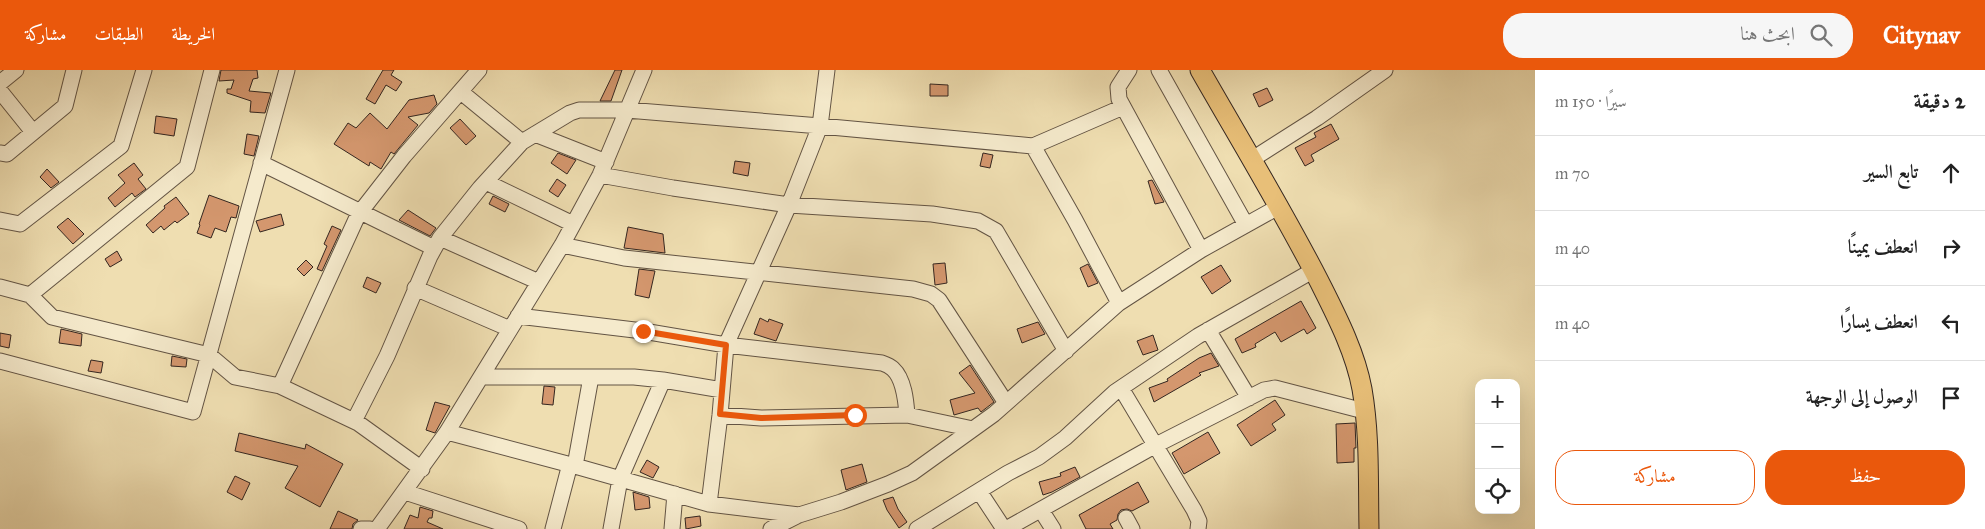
<!DOCTYPE html>
<html lang="ar">
<head>
<meta charset="utf-8">
<style>
  body { margin:0; font-family:"IM FELL Great Primer",Amiri,serif; background:#f6f6f6; color:#222; direction:rtl }
  .controls { position:absolute; right:15px; bottom:15px; display:grid; overflow:hidden; border-radius:10px; box-shadow:0 5px 20px #0002 }
  .controls button { width:45px; height:45px; display:grid; place-items:center; padding:0; border:0; border-bottom:1px solid #e0e0e0; background:#fff; color:#222; font:25px sans-serif }
  .stop { position:absolute; width:15px; height:15px; margin:-11px; border:4px solid #ea580c; border-radius:50%; background:#fff }
  .stop.end { background:#ea580c; border-color:#fff; box-shadow:0 1px 5px #0008 }
  .list { margin:0; padding:0; list-style:none }
  h2 { display:flex; justify-content:space-between; align-items:center; height:65px; margin:0; padding:0 20px; font-size:21px }
  h2 small { font-size:16px; font-weight:400; color:#767676 }
  .list li { display:grid; grid-template-columns:32px 1fr auto; gap:15px; align-items:center; box-sizing:border-box; height:75px; padding:0 20px; border-top:1px solid #e0e0e0 }
  .list b { display:block; font-size:19px; white-space:nowrap }
  .list em { font-size:16px; font-style:normal; color:#767676 }
  .actions { display:flex; gap:10px; padding:15px 20px }
  .actions a { flex:1; padding:11px 0; border:1px solid #ea580c; border-radius:20px; text-align:center; font-size:18px; color:#ea580c }
  .actions .main { background:#ea580c; color:#fff }
  .icon { flex:none; width:28px; height:28px; fill:none; stroke:currentColor; stroke-width:2; stroke-linecap:round; stroke-linejoin:round }
  .map { position:relative; flex:none; width:1535px; height:459px; overflow:hidden; direction:ltr }
  header { display:flex; align-items:center; gap:30px; box-sizing:border-box; height:70px; padding:0 25px; background:#ea580c; color:#fff }
  header strong { font-size:24px }
  nav { display:flex; gap:28px; margin-inline-start:auto; font-size:18px }
  .search { width:350px; height:45px; background:#f6f6f6; display:flex; align-items:center; gap:12px; box-sizing:border-box; padding:0 18px; border-radius:20px; color:#767676; font-size:19px }
  main { display:flex }
  aside { flex:1; background:#fff }
  .map>svg:first-child { display:block }
  .building { fill:#d4976e; stroke:#342620 }
  .lines { fill:none; stroke-linecap:round; stroke-linejoin:round }
  .minor-casing { stroke:#635444; stroke-width:17 }
  .major-casing { stroke:#342620; stroke-width:21 }
  .minor { stroke:#f5eacc; stroke-width:15 }
  .major { stroke:#e8bf78; stroke-width:19 }
  .route { stroke:#ea580c; stroke-width:6 }
</style>
</head>
<body>
<header>
<strong>Citynav</strong>
<div class="search"><svg class="icon" aria-label="search" viewBox="0 0 24 24"><circle cx="10" cy="10" r="6"/><path d="M15 15l6 6"/></svg>ابحث هنا</div>
<nav><a>الخريطة</a><a>الطبقات</a><a>مشاركة</a></nav>
</header>
<main>
<aside>
<h2>2 دقيقة<small>سيرًا · 150 m</small></h2>
<ul class="list">
<li><svg class="icon" aria-label="ahead" viewBox="0 0 24 24"><path d="M12 20V5M6 11l6-6 6 6"/></svg><div><b>تابع السير</b></div><em>70 m</em></li>
<li><svg class="icon" aria-label="right" viewBox="0 0 24 24"><path d="M7 20v-9h11M14 6l5 5-5 5"/></svg><div><b>انعطف يمينًا</b></div><em>40 m</em></li>
<li><svg class="icon" aria-label="left" viewBox="0 0 24 24"><path d="M17 20v-9H6M10 6l-5 5 5 5"/></svg><div><b>انعطف يسارًا</b></div><em>40 m</em></li>
<li><svg class="icon" aria-label="arrive" viewBox="0 0 24 24"><path d="M6 21V4h12l-3 4 3 4H6"/></svg><div><b>الوصول إلى الوجهة</b></div></li>
</ul>
<div class="actions"><a class="main">حفظ</a><a>مشاركة</a></div>
</aside>
<div class="map">
<svg width="1535" height="459" viewBox="0 0 1535 459">
  <rect width="100%" height="100%" fill="#efdeb1"/>
  <filter id="stains"><feTurbulence type="fractalNoise" baseFrequency=".004" numOctaves="4"/><feColorMatrix values="0 0 0 0 .2 0 0 0 0 .09 0 0 0 0 .02 0 0 0 .5 -.17"/></filter>
  <radialGradient id="worn" r=".72"><stop offset=".6" stop-color="#630" stop-opacity="0"/><stop offset="1" stop-color="#630" stop-opacity=".3"/></radialGradient>
  <path class="building" d="M221 0H257L258 8 253 9 249 21 271 23 265 43 250 42 251 31 227 23V19H231L234 10 219 11Z
    M383 0H394L391 5 402 12 396 21 386 15 375 34 366 29Z
    M615 0H622L611 31H600Z
    M930 14 948 15V26H930Z
    M1267 18 1273 30 1259 37 1253 24Z
    M434 25 437 34 429 43 408 47 418 55 394 84 391 82 381 99 370 92 369 96 334 74 348 53 356 58 370 43 387 59 409 30Z
    M156 46 177 49 174 66 154 63Z
    M460 49 476 66 466 75 450 58Z
    M1331 54 1339 69 1311 85 1314 91 1305 96 1295 78 1316 67 1314 63Z
    M247 64 259 66 254 86 244 84Z
    M558 83 576 90 567 104 551 93Z
    M983 83 993 85 990 98 980 96Z
    M735 91 750 93 748 106 733 103Z
    M134 93 143 105 138 109 146 119 135 127 132 123 115 137 108 128 125 113 118 105Z
    M47 99 59 112 51 118 40 107Z
    M557 109 566 115 558 127 549 121Z
    M1152 110 1164 132 1155 134 1148 111Z
    M209 125 239 136 236 148 231 147 226 162 215 158 211 168 197 163 200 155 199 154Z
    M493 126 509 134 505 142 489 134Z
    M176 127 189 144 177 153 175 151 164 160 161 156 153 163 146 155 165 138 164 136Z
    M408 140 436 158 430 166 399 150Z
    M281 144 284 155 260 162 256 151Z
    M68 148 84 164 73 174 57 157Z
    M332 156 341 160 322 201 317 199 327 176 324 174Z
    M628 157 663 164 665 183 624 178Z
    M117 181 122 190 110 197 105 189Z
    M306 190 313 197 304 206 297 199Z
    M945 193 947 213 935 215 933 194Z
    M1088 194 1098 213 1088 217 1080 198Z
    M1221 195 1231 211 1212 224 1201 207Z
    M639 199 655 201 649 228 635 225Z
    M367 207 381 213 376 223 363 217Z
    M1301 231 1316 258 1307 264 1304 259 1281 272 1275 262 1255 274 1256 277 1242 283 1235 269Z
    M760 248 768 252 769 249 783 254 776 271 754 264Z
    M1038 252 1045 264 1022 273 1017 259Z
    M61 259 82 264 81 276 59 273Z
    M0 263 11 265 9 278 0 276Z
    M1153 265 1158 280 1143 285 1137 271Z
    M1211 283 1219 296 1199 303 1201 305 1154 332 1149 318 1168 311 1167 309 1199 288Z
    M172 286 187 289 186 297 171 296Z
    M91 290 103 292 101 303 88 301Z
    M970 295 994 332 981 342 978 338 954 345 950 330 975 323 959 303Z
    M544 316 555 317 553 335 542 334Z
    M1275 330 1285 345 1272 354 1276 360 1251 376 1237 355Z
    M435 332 450 336 435 363 426 360Z
    M1355 353 1356 378H1354V392L1337 393 1336 354Z
    M1208 362 1220 383 1184 404 1172 383Z
    M239 363 305 379 306 374 343 394 320 437 285 418 298 396 235 381Z
    M647 390 659 397 653 408 640 402Z
    M862 394 867 412 846 420 841 400Z
    M1075 397 1080 407 1052 422 1043 425 1039 412 1061 406 1060 403Z
    M235 406 250 413 242 430 227 422Z
    M1138 412 1149 432 1132 441 1127 439 1121 440 1118 444 1117 450 1110 454 1113 459H1086L1079 445Z
    M633 422 649 427 650 438 635 440Z
    M893 427 898 439 907 452 899 458 887 440 883 430Z
    M420 437 433 441 432 448H429L427 452 443 459H404L410 445 418 448Z
    M338 441 358 450 353 454 352 459H330Z
    M700 446 701 456 686 459 685 448Z"/>
  <g class="lines">
    <defs>
      <path id="minor" d="M1129 0 1118 17 1119 29 1201 180
        M1159 0 1246 155
        M0 13 16 0
        M0 21 33 62
        M461 22 522 72
        M535 64 606 92
        M1033 76 1075 150 1119 233
        M0 83 7 84 65 36 74 0
        M1251 90 1317 48 1385 0
        M261 93 434 178
        M600 105 673 118 789 135 932 144 978 151 996 161 1066 281
        M486 112 573 154
        M0 150 20 154 121 76 144 0
        M440 168 539 212
        M562 175 624 188 913 219 931 224 939 230 1006 333
        M0 217 30 225 52 247 209 285 235 307 280 316 358 353 422 399
        M415 218 510 259
        M30 225 187 97 212 0
        M518 246 643 261 726 275 882 293C885 294 890 296 893 299 904 309 906 331 907 345
        M1208 260 1249 328
        M0 291 193 342 287 0
        M481 307H634L663 310 722 320
        M280 316 358 145 404 86 479 0
        M1121 318 1194 440 1199 451 1198 459
        M720 345 761 348 907 345 973 359
        M354 351 387 286 430 186 440 168 480 118 522 72 570 43 579 40H627L820 56 1033 76 1123 37
        M447 362 575 396 709 434 799 445
        M575 396 591 307
        M979 421 1004 459
        M405 422 519 459
        M709 434 720 345 726 275 789 135 820 56 827 0
        M1041 440 1053 459
        M1126 448 1132 459
        M361 459H370
        M377 459 447 362 562 175 600 105 644 0
        M553 459 570 394
        M611 459 620 409 663 310
        M672 459 675 424
        M771 459 799 445 841 432 888 414 912 403 994 344 1119 233 1201 180 1280 136
        M917 459 1008 403 1039 387 1065 368 1115 322 1198 266 1314 200
        M1006 459 1156 375 1264 320 1275 318 1364 341"/>
      <path id="major" d="M1200 0C1240 70 1282 139 1319 211 1336 245 1355 281 1362 319 1370 365 1368 413 1369 459"/>
    </defs>
    <use href="#minor" class="minor-casing"/>
    <use href="#major" class="major-casing"/>
    <use href="#minor" class="minor"/>
    <use href="#major" class="major"/>
  </g>
  <g class="lines">
    <path class="route" d="M643 261 726 275 720 344 761 348 855 345"/>
  </g>
  <rect width="100%" height="100%" filter="url(#stains)"/>
  <rect width="100%" height="100%" fill="url(#worn)"/>
</svg>
<div class="controls">
<button>+</button>
<button>−</button>
<button><svg class="icon" aria-label="locate" viewBox="0 0 24 24"><circle cx="12" cy="12" r="6"/><path d="M12 2v4M12 18v4M2 12h4M18 12h4"/></svg></button>
</div>
<div class="stop" style="left:855px;top:345px"></div>
<div class="stop end" style="left:643px;top:261px"></div>
</div>
</main>
</body>
</html>
